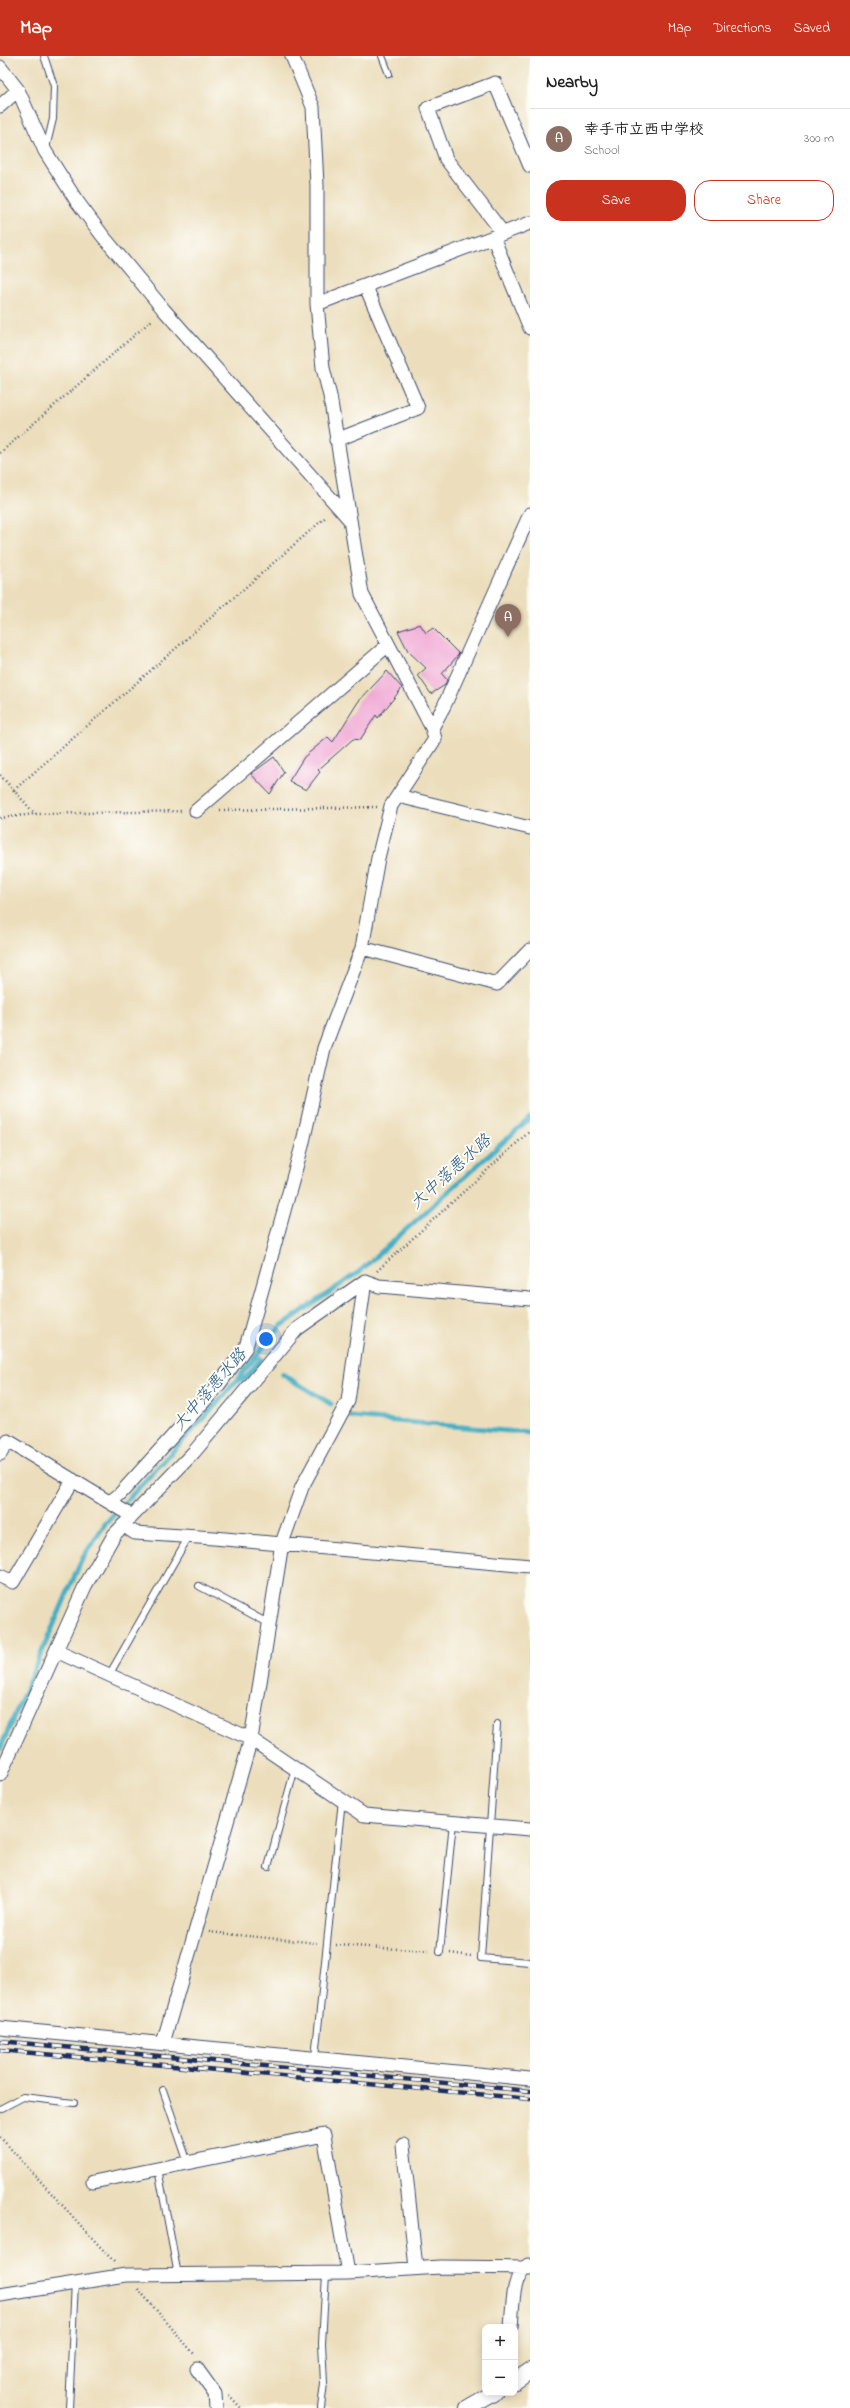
<!DOCTYPE html>
<html lang="en">
<head>
<meta charset="utf-8">
<style>
  body { margin:0; font-family:"Indie Flower","Klee One",sans-serif; background:#f6f6f6; color:#222 }
  .controls { position:absolute; right:12px; bottom:12px; display:grid; overflow:hidden; border-radius:8px; box-shadow:0 2px 10px #0003 }
  .controls button { width:36px; height:36px; display:grid; place-items:center; padding:0; border:0; border-bottom:1px solid #e0e0e0; background:#fff; color:#222; font:20px sans-serif }
  .you { position:absolute; left:266px; top:1283px; width:14px; height:14px; margin:-10px; border:3px solid #fff; border-radius:50%; background:#1a73e8; box-shadow:0 0 0 6px #1a73e833 }
  .badge { display:grid; place-items:center; width:26px; height:26px; border-radius:50%; background:#c8321e; color:#fff; font-size:13px; font-weight:700 }
  .pin { position:absolute; translate:-50% -33px; filter:drop-shadow(0 1px 2px #0008) }
  .pin::after { content:''; position:absolute; top:21px; width:14px; height:12px; background:inherit; clip-path:polygon(0 0,100% 0,50% 100%) }
  .list { margin:0; padding:0; list-style:none }
  h2 { display:flex; justify-content:space-between; align-items:center; height:52px; margin:0; padding:0 16px; font-size:17px }
  h2 small { font-size:13px; font-weight:400; color:#767676 }
  .list li { display:grid; grid-template-columns:26px 1fr auto; gap:12px; align-items:center; box-sizing:border-box; height:60px; padding:0 16px; border-top:1px solid #e0e0e0 }
  .list b { display:block; font-size:15px; white-space:nowrap }
  .list p { margin:0; font-size:13px; white-space:nowrap; color:#767676 }
  .list em { font-size:13px; font-style:normal; color:#767676 }
  .actions { display:flex; gap:8px; padding:12px 16px }
  .actions a { flex:1; padding:9px 0; border:1px solid #c8321e; border-radius:16px; text-align:center; font-size:14px; color:#c8321e }
  .actions .main { background:#c8321e; color:#fff }
  .map { position:relative; flex:none; width:530px; height:2352px; overflow:hidden }
  header { display:flex; align-items:center; gap:24px; box-sizing:border-box; height:56px; padding:0 20px; background:#c8321e; color:#fff }
  header strong { font-size:19px }
  nav { display:flex; gap:22px; margin-inline-start:auto; font-size:14px }
  main { display:flex }
  aside { flex:1; background:#fff }
  .map>svg:first-child { display:block }
  .lines { fill:none; stroke-linecap:round; stroke-linejoin:round }
  .stream { stroke:#45afc4; stroke-width:5 }
  .building { fill:#f0a4d3 }
  .service-casing { stroke:#3a496c; stroke-width:8 }
  .minor-casing { stroke:#3a496c; stroke-width:15 }
  .tertiary-casing { stroke:#3a496c; stroke-width:18 }
  .path { stroke:#3a496c; stroke-width:2.5; stroke-dasharray:1 3; stroke-linecap:butt }
  .service { stroke:#fff; stroke-width:6 }
  .minor { stroke:#fff; stroke-width:13 }
  .tertiary { stroke:#fff; stroke-width:16 }
  .rail-casing { stroke:#1b2f5e; stroke-width:4.5 }
  .rail { stroke:#fdfcf7; stroke-width:3; stroke-dasharray:9; stroke-linecap:butt }
  .labels { text-anchor:middle; stroke-width:4; stroke-linejoin:round; paint-order:stroke }
  .water-label { font-size:17px; font-style:italic; fill:#2a5c82; stroke:#fdfcf7 }
</style>
</head>
<body>
<header>
<strong>Map</strong>
<nav><a>Map</a><a>Directions</a><a>Saved</a></nav>
</header>
<main>
<div class="map">
<svg width="530" height="2352" viewBox="0 0 530 2352">
  <rect width="100%" height="100%" fill="#fdfcf7"/>
  <filter id="ink" filterUnits="userSpaceOnUse"><feTurbulence type="fractalNoise" baseFrequency=".025" numOctaves="2"/><feDisplacementMap in="SourceGraphic" scale="8" xChannelSelector="R" yChannelSelector="G"/><feConvolveMatrix kernelMatrix="1 2 1 2 8 2 1 2 1" color-interpolation-filters="sRGB"/></filter>
  <filter id="wash" filterUnits="userSpaceOnUse"><feTurbulence type="fractalNoise" baseFrequency=".012" numOctaves="4" result="noise"/><feDisplacementMap in="SourceGraphic" scale="16" xChannelSelector="R" yChannelSelector="G"/><feGaussianBlur stdDeviation="0.9" result="paint"/><feColorMatrix in="noise" values="0 0 0 0 0 0 0 0 0 0 0 0 0 0 0 0 0 1.4 0 .05"/><feComposite in="paint" operator="in"/></filter>
  <g filter="url(#wash)">
    <rect width="100%" height="100%" fill="#ecdebc"/>
    <g class="lines">
      <path class="stream" d="M282 1318 331 1348
        M234 1327 247 1321 261 1303
        M351 1361 530 1377
        M0 1693 82 1503 105 1468 221 1343 281 1270 360 1215 530 1062"/>
    </g>
    <g id="blocks">
      <path class="building" d="M420 568 426 577 433 572 459 598 442 618 447 624 445 629 431 638 418 619 426 612 408 595 398 575Z
        M387 615 402 632 378 662 376 659 360 684 353 683 318 714 320 716 306 734 289 725 304 701 328 681 333 686 358 646Z
        M274 701 284 716 270 738 251 718Z"/>
    </g>
  </g>
  <g filter="url(#ink)">
    <use href="#blocks" fill-opacity="0" stroke="#3a496c" stroke-width="1"/>
    <g class="lines">
      <defs>
        <path id="service" d="M44 0 54 30 53 63 46 92
          M382 0 389 18
          M199 1530 268 1567
          M109 1619 189 1480
          M497 1668 481 1902 530 1906
          M268 1811 295 1712
          M440 1896 453 1766
          M315 2001 342 1744
          M163 2034 188 2107
          M0 2053 23 2041 74 2047
          M158 2113 178 2219
          M69 2352 75 2226
          M321 2352 324 2327 322 2287 326 2218"/>
        <path id="minor" d="M0 11 18 34 45 95 76 144 102 179 164 254 350 464
          M0 50 18 34
          M503 177 446 103 428 52 495 27 530 110
          M493 181 530 272
          M317 248 530 167
          M336 384 418 352 366 231
          M432 672 444 650 530 458
          M398 740 530 772
          M196 755 388 589
          M362 892 497 928 530 894
          M0 1398 8 1385 132 1460
          M110 1446 120 1438 217 1331 246 1291 302 1090 324 992 362 892 378 802 391 750 435 683 432 672 362 538 330 340 323 312 317 248V129L313 51 292 0
          M123 1469 135 1477 214 1482 530 1510
          M0 1520 13 1526 73 1424
          M56 1595 251 1683 364 1759 530 1773
          M0 1719 85 1530 114 1479 194 1396 297 1273 365 1225
          M0 1972 530 2023
          M163 1987 251 1683 282 1487 302 1431 348 1345 365 1225 379 1230 530 1243
          M403 2089 416 2212
          M93 2126 324 2079 348 2217
          M0 2239 126 2219 348 2217 440 2211 530 2212
          M511 2271C513 2253 511 2220 528 2209
          M197 2313 215 2338 216 2352"/>
        <path id="tertiary" d="M515 2325 530 2315
          M468 2352 494 2337"/>
      </defs>
      <use href="#service" class="service-casing"/>
      <use href="#minor" class="minor-casing"/>
      <use href="#tertiary" class="tertiary-casing"/>
      <path class="path" d="M0 397 153 263
        M0 719 35 758
        M14 734 327 460
        M220 754 377 751
        M0 762 35 758 183 755
        M377 1215 530 1075
        M209 1876 317 1887
        M336 1889 429 1895
        M450 1897 471 1900
        M0 2081 115 2207
        M138 2233 195 2299
        M229 2339 241 2352"/>
      <use href="#service" class="service"/>
      <use href="#minor" class="minor"/>
      <use href="#tertiary" class="tertiary"/>
      <defs>
        <path id="rail" d="M0 1985 530 2035
          M0 1994 530 2043"/>
      </defs>
      <use href="#rail" class="rail-casing"/>
      <use href="#rail" class="rail"/>
    </g>
  </g>
  <g class="labels">
    <g class="water-label">
      <text transform="translate(450 1115) rotate(-42)" y="6">大中落悪水路</text>
      <text transform="translate(209 1333) rotate(-49)" y="6">大中落悪水路</text>
    </g>
  </g>
</svg>
<div class="controls">
<button>+</button>
<button>−</button>
</div>
<div class="you"></div>
<div class="pin badge" style="left:508px;top:581px;background:#8d6e63">A</div>
</div>
<aside>
<h2>Nearby<small></small></h2>
<ul class="list">
<li><span class="badge" style="background:#8d6e63">A</span><div><b>幸手市立西中学校</b><p>School</p></div><em>300 m</em></li>
</ul>
<div class="actions"><a class="main">Save</a><a>Share</a></div>
</aside>
</main>
</body>
</html>
